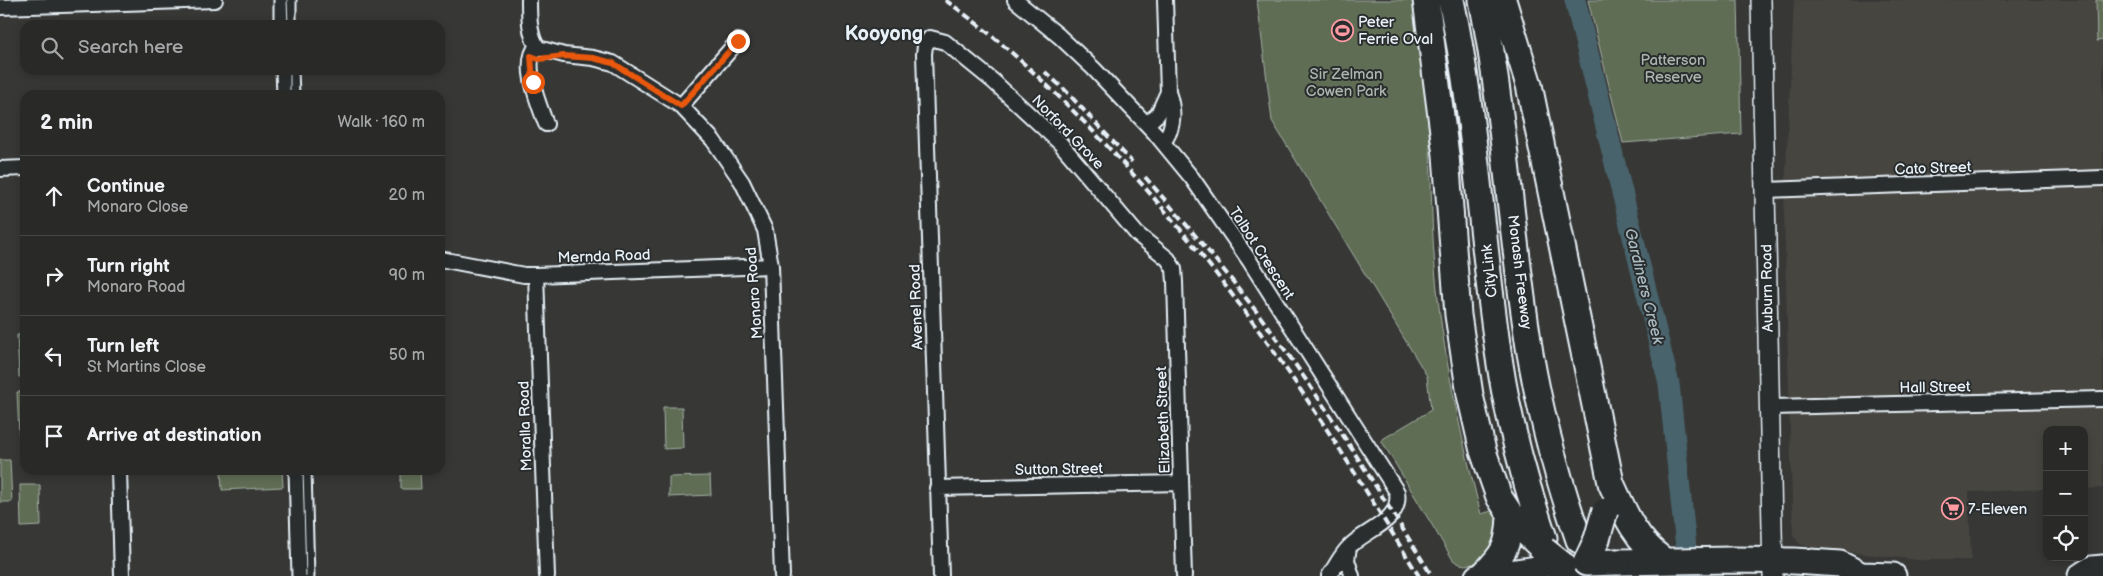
<!DOCTYPE html>
<html lang="en">
<head>
<meta charset="utf-8">
<style>
  body { margin:0; font-family:"Balsamiq Sans",sans-serif; background:#353634; color:#f1f3f6 }
  .controls { position:absolute; right:15px; bottom:15px; display:grid; overflow:hidden; border-radius:10px; box-shadow:0 2px 8px #0003 }
  .controls button { width:45px; height:45px; display:grid; place-items:center; padding:0; border:0; border-bottom:1px solid #454645; background:#292a28; color:#f1f3f6; font:25px sans-serif }
  .stop { position:absolute; width:15px; height:15px; margin:-11px; border:4px solid #ea580c; border-radius:50%; background:#fff }
  .stop.end { background:#ea580c; border-color:#fff; box-shadow:0 1px 5px #0008 }
  .list { margin:0; padding:0; list-style:none }
  h2 { display:flex; justify-content:space-between; align-items:center; height:65px; margin:0; padding:0 20px; font-size:21px }
  h2 small { font-size:16px; font-weight:400; color:#a5a7a8 }
  .list li { display:grid; grid-template-columns:32px 1fr auto; gap:15px; align-items:center; box-sizing:border-box; height:80px; padding:0 20px; border-top:1px solid #454645 }
  .list b { display:block; font-size:19px; white-space:nowrap }
  .list p { margin:0; font-size:16px; white-space:nowrap; color:#a5a7a8 }
  .list em { font-size:16px; font-style:normal; color:#a5a7a8 }
  .icon { flex:none; width:28px; height:28px; fill:none; stroke:currentColor; stroke-width:2; stroke-linecap:round; stroke-linejoin:round }
  .map { position:relative; flex:none; width:2103px; height:576px; overflow:hidden }
  .search { position:absolute; background:#292a28; box-shadow:0 2px 8px #0003; left:20px; top:20px; width:425px; height:55px; display:flex; align-items:center; gap:12px; box-sizing:border-box; padding:0 18px; border-radius:15px; color:#a5a7a8; font-size:19px }
  .panel { position:absolute; background:#292a28; box-shadow:0 2px 8px #0003; left:20px; top:90px; width:425px; height:385px; border-radius:15px }
  .map>svg:first-child { display:block }
  .built { fill:#47453f }
  .green { fill:#616d54; stroke:#a4afa6 }
  .lines { fill:none; stroke-linecap:round; stroke-linejoin:round }
  .river { stroke:#48646c; stroke-width:21 }
  .street-casing { stroke:#e8f1f8; stroke-width:18 }
  .secondary-casing { stroke:#e8f1f8; stroke-width:22 }
  .primary-casing { stroke:#e8f1f8; stroke-width:25 }
  .highway-casing { stroke:#e8f1f8; stroke-width:29 }
  .street { stroke:#2a2d2e; stroke-width:14 }
  .secondary { stroke:#2a2d2e; stroke-width:19 }
  .primary { stroke:#2a2d2e; stroke-width:21 }
  .highway { stroke:#2a2d2e; stroke-width:25 }
  .tram { stroke:#e8f1f8; stroke-width:1 }
  .rail { stroke:#e8f1f8; stroke-width:4; stroke-dasharray:8 4; stroke-linecap:butt }
  .primary-bridge-casing { stroke:#e8f1f8; stroke-width:25; stroke-linecap:butt }
  .highway-bridge-casing { stroke:#e8f1f8; stroke-width:29; stroke-linecap:butt }
  .primary-bridge { stroke:#2a2d2e; stroke-width:21 }
  .highway-bridge { stroke:#2a2d2e; stroke-width:25 }
  .route { stroke:#ea580c; stroke-width:6 }
  .labels { text-anchor:middle; stroke-width:4; stroke-linejoin:round; paint-order:stroke }
  .poi-label { font-size:15px; fill:#e8f1f8; stroke:#2a2d2e; text-anchor:start }
  .park-label { font-size:15px; fill:#abb6ae; stroke:#2a2d2e }
  .street-label { font-size:15px; fill:#e8f1f8; stroke:#2a2d2e }
  .water-label { font-size:16px; font-style:italic; fill:#a8b9c0; stroke:#2a2d2e }
  .district-label { font-size:20px; font-weight:bold; fill:#e8f1f8; stroke:#2a2d2e }
</style>
</head>
<body>
<div class="map">
<svg width="2103" height="576" viewBox="0 0 2103 576">
  <rect width="100%" height="100%" fill="#373836"/>
  <filter id="ink" filterUnits="userSpaceOnUse"><feTurbulence type="fractalNoise" baseFrequency=".02" numOctaves="2"/><feDisplacementMap in="SourceGraphic" scale="10" xChannelSelector="R" yChannelSelector="G"/><feConvolveMatrix kernelMatrix="1 2 1 2 8 2 1 2 1" color-interpolation-filters="sRGB"/></filter>
  <g filter="url(#ink)">
    <path class="built" d="M1794 0H2103V488L2084 489V430H2047V489L1969 492 1971 560H1918L1811 548 1800 544 1793 535 1784 212Z"/>
    <path class="green" d="M1257 0H1414C1420 31 1424 62 1427 94 1432 152 1430 210 1435 268 1442 352 1460 432 1481 514L1495 510C1497 516 1501 524 1501 530 1500 549 1472 576 1453 560L1381 440 1431 410 1427 376 1272 121Z
      M1588 0H1738L1741 134 1623 143Z
      M2096 0H2103V40L2097 41Z
      M17 335H25V377H19Z
      M25 391V433L19 434 17 392Z
      M663 407H682L683 448 664 449Z
      M0 460H10L12 502H0Z
      M221 470H282L283 487 222 490Z
      M401 470H420L421 489H401Z
      M710 476 711 495 669 497V477Z
      M20 485H40L41 526 21 527Z"/>
    <g class="lines">
      <path class="river" d="M1575 0 1669 384 1689 576"/>
      <defs>
        <path id="street" d="M529 0C529 15 529 35 538 48L564 55 593 58 613 63 681 106 713 140 742 182 765 230 771 266 782 576
          M1015 0 1059 36 1094 69 1155 133 1192 178 1249 260 1397 492C1402 522 1366 529 1349 547 1340 556 1336 566 1329 576
          M0 7 215 0
          M537 46C521 63 539 105 546 124
          M681 106 738 41
          M1147 124 1158 114 1168 92
          M1163 142C1175 128 1174 109 1168 92L1165 0
          M0 169 25 168
          M1765 190 2103 178
          M440 259 524 275H536L771 266
          M536 275 547 576
          M1769 407 2103 399
          M119 470 122 576
          M937 488 1181 483
          M1349 547 1347 560 1352 576
          M941 576 924 54 925 46 930 38 945 42 993 81 1060 143 1137 234 1168 259 1174 269 1175 282 1184 576"/>
        <path id="secondary" d="M1761 0 1773 576"/>
        <path id="primary" d="M285 0V25
          M287 70 288 95
          M300 470 303 576
          M1476 576 1537 567"/>
        <path id="highway" d="M1426 0 1446 155 1458 315 1470 395 1483 451 1499 497 1517 524 1544 550
          M1451 0C1476 118 1481 239 1499 358 1508 419 1524 479 1544 538
          M1482 0C1505 117 1511 236 1530 353 1541 417 1558 479 1579 540
          M1503 0 1529 85 1611 483C1625 514 1635 539 1663 560
          M1618 562 1733 560 1794 561 1840 564 1861 575 1893 576
          M1563 565 1580 576
          M1483 575C1504 554 1509 546 1510 516
          M2081 576 2092 569 2103 568"/>
      </defs>
      <use href="#street" class="street-casing"/>
      <use href="#secondary" class="secondary-casing"/>
      <use href="#primary" class="primary-casing"/>
      <use href="#highway" class="highway-casing"/>
      <use href="#street" class="street"/>
      <use href="#secondary" class="secondary"/>
      <use href="#primary" class="primary"/>
      <use href="#highway" class="highway"/>
      <path class="tram" d="M287 0 288 25
        M290 70V95
        M303 470 306 576"/>
      <path class="rail" d="M945 0C998 37 1044 81 1089 127 1174 215 1249 312 1316 413 1352 467 1385 522 1419 576
        M1045 72 1065 90 1132 162
        M1145 177C1196 235 1245 294 1290 357 1340 428 1386 502 1432 576"/>
      <defs>
        <path id="primary-bridge" d="M1537 567 1563 565"/>
        <path id="highway-bridge" d="M1605 511 1597 539 1586 563 1618 562
          M1544 550 1563 565"/>
      </defs>
      <use href="#primary-bridge" class="primary-bridge-casing"/>
      <use href="#highway-bridge" class="highway-bridge-casing"/>
      <use href="#primary-bridge" class="primary-bridge"/>
      <use href="#highway-bridge" class="highway-bridge"/>
    </g>
  </g>
  <g class="lines" filter="url(#ink)">
    <path class="route" d="M533 82 531 56 539 59 564 56 593 58 613 63 681 106 738 41"/>
  </g>
  <defs>
    <symbol id="stadium-ring" viewBox="-11 -11 22 22"><circle r="9.5" fill="#2a2d2e" stroke="#ff9aa2" stroke-width="1.5"/><path d="M0-5a6.5 5 0 1 0 0 10a6.5 5 0 1 0 0-10ZM-3.5-1.8h7v3.6h-7Z" fill="#ff9aa2"/></symbol>
    <symbol id="supermarket-ring" viewBox="-11 -11 22 22"><circle r="9.5" fill="#2a2d2e" stroke="#ff9aa2" stroke-width="1.5"/><path d="M-6-5.5h2.5l.6 2H6L4.5 2H-2.5L-4.4-4H-6ZM-1.5 3.2a1.3 1.3 0 1 0 .1 0ZM3 3.2a1.3 1.3 0 1 0 .1 0Z" fill="#ff9aa2"/></symbol>
  </defs>
  <g fill-rule="evenodd">
    <use href="#stadium-ring" x="1330" y="18" width="25" height="25"/>
    <use href="#supermarket-ring" x="1940" y="496" width="25" height="25"/>
  </g>
  <g class="labels">
    <g class="poi-label">
      <text x="1358" y="27">Peter<tspan x="1358" dy="17">Ferrie Oval</tspan></text>
      <text x="1968" y="514">7-Eleven</text>
    </g>
    <g class="park-label">
      <text x="1673" y="65">Patterson<tspan x="1673" dy="17">Reserve</tspan></text>
      <text x="1346" y="79">Sir Zelman<tspan x="1346" dy="17">Cowen Park</tspan></text>
    </g>
    <g class="street-label">
      <text transform="translate(1068 132) rotate(46)" y="5">Norford Grove</text>
      <text transform="translate(1933 168) rotate(-2)" y="5">Cato Street</text>
      <text transform="translate(1262 253) rotate(57)" y="5">Talbot Crescent</text>
      <text transform="translate(604 256) rotate(-2)" y="5">Mernda Road</text>
      <text transform="translate(1489 271) rotate(-96)" y="5">CityLink</text>
      <text transform="translate(1520 272) rotate(83)" y="5">Monash Freeway</text>
      <text transform="translate(1767 288) rotate(-91)" y="5">Auburn Road</text>
      <text transform="translate(754 293) rotate(-94)" y="5">Monaro Road</text>
      <text transform="translate(916 307) rotate(-92)" y="5">Avenel Road</text>
      <text transform="translate(1935 387) rotate(-1)" y="5">Hall Street</text>
      <text transform="translate(1163 420) rotate(-92)" y="5">Elizabeth Street</text>
      <text transform="translate(525 426) rotate(-92)" y="5">Moralla Road</text>
      <text transform="translate(1059 469) rotate(-1)" y="5">Sutton Street</text>
    </g>
    <g class="water-label">
      <text transform="translate(1645 286) rotate(76)" y="6">Gardiners Creek</text>
    </g>
    <g class="district-label">
      <text x="884" y="40">Kooyong</text>
    </g>
  </g>
</svg>
<div class="controls">
<button>+</button>
<button>−</button>
<button><svg class="icon" aria-label="locate" viewBox="0 0 24 24"><circle cx="12" cy="12" r="6"/><path d="M12 2v4M12 18v4M2 12h4M18 12h4"/></svg></button>
</div>
<div class="stop" style="left:533px;top:82px"></div>
<div class="stop end" style="left:738px;top:41px"></div>
<div class="search"><svg class="icon" aria-label="search" viewBox="0 0 24 24"><circle cx="10" cy="10" r="6"/><path d="M15 15l6 6"/></svg>Search here</div>
<section class="panel">
<h2>2 min<small>Walk · 160 m</small></h2>
<ul class="list">
<li><svg class="icon" aria-label="ahead" viewBox="0 0 24 24"><path d="M12 20V5M6 11l6-6 6 6"/></svg><div><b>Continue</b><p>Monaro Close</p></div><em>20 m</em></li>
<li><svg class="icon" aria-label="right" viewBox="0 0 24 24"><path d="M7 20v-9h11M14 6l5 5-5 5"/></svg><div><b>Turn right</b><p>Monaro Road</p></div><em>90 m</em></li>
<li><svg class="icon" aria-label="left" viewBox="0 0 24 24"><path d="M17 20v-9H6M10 6l-5 5 5 5"/></svg><div><b>Turn left</b><p>St Martins Close</p></div><em>50 m</em></li>
<li><svg class="icon" aria-label="arrive" viewBox="0 0 24 24"><path d="M6 21V4h12l-3 4 3 4H6"/></svg><div><b>Arrive at destination</b></div></li>
</ul>
</section>
</div>
</body>
</html>
